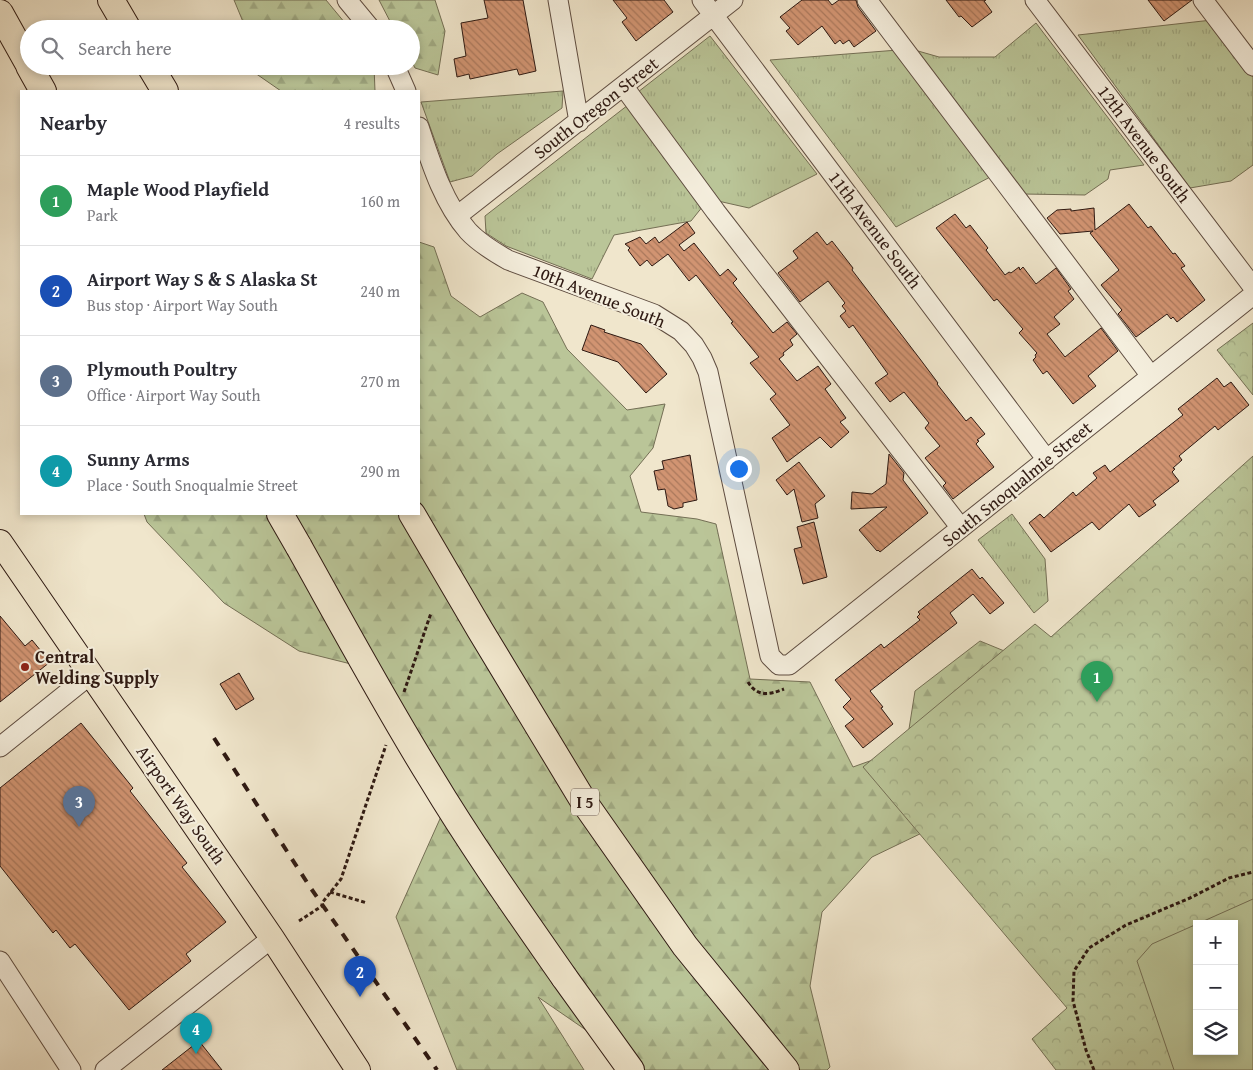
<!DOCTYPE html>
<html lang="en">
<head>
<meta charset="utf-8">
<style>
  body { margin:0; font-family:"Gentium Book Plus",serif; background:#f7f7f7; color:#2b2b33 }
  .controls { position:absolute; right:15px; bottom:15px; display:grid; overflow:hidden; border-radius:0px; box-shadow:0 2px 8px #0003 }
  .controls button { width:45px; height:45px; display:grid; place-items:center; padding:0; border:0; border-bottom:1px solid #e1e1e2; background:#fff; color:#2b2b33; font:25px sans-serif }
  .you { position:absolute; left:738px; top:468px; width:18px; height:18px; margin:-12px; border:4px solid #fff; border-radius:50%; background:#1a73e8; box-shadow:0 0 0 8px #1a73e833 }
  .badge { display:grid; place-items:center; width:32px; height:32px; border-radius:50%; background:#0b8043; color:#fff; font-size:16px; font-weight:700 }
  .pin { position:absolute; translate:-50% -41px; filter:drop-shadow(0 1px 2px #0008) }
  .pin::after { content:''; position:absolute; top:26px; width:18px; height:15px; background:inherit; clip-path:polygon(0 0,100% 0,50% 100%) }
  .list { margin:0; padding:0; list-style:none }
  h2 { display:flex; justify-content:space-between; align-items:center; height:65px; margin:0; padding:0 20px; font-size:21px }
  h2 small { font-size:16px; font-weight:400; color:#7c7c81 }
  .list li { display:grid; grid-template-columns:32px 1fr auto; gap:15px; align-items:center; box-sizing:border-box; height:90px; padding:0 20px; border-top:1px solid #e1e1e2 }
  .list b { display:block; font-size:19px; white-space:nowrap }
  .list p { margin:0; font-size:16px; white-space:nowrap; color:#7c7c81 }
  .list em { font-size:16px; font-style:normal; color:#7c7c81 }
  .icon { flex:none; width:28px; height:28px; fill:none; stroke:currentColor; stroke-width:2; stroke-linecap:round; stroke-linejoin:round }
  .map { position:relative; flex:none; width:1253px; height:1070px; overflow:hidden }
  .search { position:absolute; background:#fff; box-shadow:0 2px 8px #0003; left:20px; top:20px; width:400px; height:55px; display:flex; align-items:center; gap:12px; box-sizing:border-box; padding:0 18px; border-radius:28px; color:#7c7c81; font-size:19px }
  .panel { position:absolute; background:#fff; box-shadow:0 2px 8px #0003; left:20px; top:90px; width:400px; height:425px; border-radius:0px }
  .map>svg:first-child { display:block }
  .grass { fill:url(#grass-tufts); stroke:#746f55 }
  .forest { fill:url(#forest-firs); stroke:#746f55 }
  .park { fill:url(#park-crowns); stroke:#746f55; fill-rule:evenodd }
  .pitch { fill:#bac598; stroke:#746f55 }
  .building { fill:url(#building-back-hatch); stroke:#2e1912 }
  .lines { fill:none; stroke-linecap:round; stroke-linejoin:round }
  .minor-casing { stroke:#5e4c40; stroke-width:21 }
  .major-casing { stroke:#2e1912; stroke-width:26 }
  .highway-casing { stroke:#2e1912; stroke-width:28 }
  .path { stroke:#2e1912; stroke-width:3; stroke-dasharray:4 2.5; stroke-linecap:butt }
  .minor { stroke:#f5efde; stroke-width:19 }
  .major { stroke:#f0e6cc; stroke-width:24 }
  .highway { stroke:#f0e6cc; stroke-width:26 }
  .rail { stroke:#2e1912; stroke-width:4; stroke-dasharray:9 9; stroke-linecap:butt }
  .highway-bridge-casing { stroke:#2e1912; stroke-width:28; stroke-linecap:butt }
  .highway-bridge { stroke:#f0e6cc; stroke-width:26 }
  .poi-dot { fill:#8f2418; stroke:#f5efde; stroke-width:2 }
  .labels { text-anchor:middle; stroke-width:4; stroke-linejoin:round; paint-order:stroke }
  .shield { fill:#f5efde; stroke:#6a594f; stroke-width:1 }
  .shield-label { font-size:16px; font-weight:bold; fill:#2e1912 }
  .street-label { font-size:18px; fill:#2e1912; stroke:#f5efde }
  .poi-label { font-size:18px; font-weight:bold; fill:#2e1912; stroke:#f5efde; text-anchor:start }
</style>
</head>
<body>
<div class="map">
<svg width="1253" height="1070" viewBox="0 0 1253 1070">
  <defs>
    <pattern id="grass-tufts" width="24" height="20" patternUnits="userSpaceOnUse" patternTransform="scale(1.25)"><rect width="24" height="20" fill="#bac598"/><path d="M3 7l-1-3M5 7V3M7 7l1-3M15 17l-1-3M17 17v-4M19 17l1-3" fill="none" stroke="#a0a982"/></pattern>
    <pattern id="forest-firs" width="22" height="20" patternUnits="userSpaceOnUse" patternTransform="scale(1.25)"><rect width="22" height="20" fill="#bac598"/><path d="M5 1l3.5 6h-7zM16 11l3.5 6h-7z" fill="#a0a982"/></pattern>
    <pattern id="park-crowns" width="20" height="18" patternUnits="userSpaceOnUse" patternTransform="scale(1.25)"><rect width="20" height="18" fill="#bac598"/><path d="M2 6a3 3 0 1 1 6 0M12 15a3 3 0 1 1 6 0" fill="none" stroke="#a0a982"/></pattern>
    <pattern id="building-back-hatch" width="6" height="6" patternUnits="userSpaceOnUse" patternTransform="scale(1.25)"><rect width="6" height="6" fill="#d19472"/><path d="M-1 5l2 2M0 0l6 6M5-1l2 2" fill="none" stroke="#aa785c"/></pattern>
  </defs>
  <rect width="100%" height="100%" fill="#f0e6cc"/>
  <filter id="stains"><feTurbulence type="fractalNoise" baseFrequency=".004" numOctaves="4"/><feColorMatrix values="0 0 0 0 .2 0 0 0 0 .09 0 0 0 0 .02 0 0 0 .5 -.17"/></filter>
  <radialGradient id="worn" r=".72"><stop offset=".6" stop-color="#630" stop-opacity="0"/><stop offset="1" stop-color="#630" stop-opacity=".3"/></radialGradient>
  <path class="grass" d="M1212 20 1253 77V165L1231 181 1190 188 1078 35Z
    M1036 23 1144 165 1110 170 1108 179 1085 195 1023 194 911 49 939 57H995Z
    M710 36 817 174 749 208 718 201 638 92Z
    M898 50 992 176 896 227 770 60Z
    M563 91 562 108 497 154 472 176 450 182 421 102Z
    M628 105 703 206 691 221 614 235 592 279 506 246 486 233 485 216Z
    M1012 514 1045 559 1048 601 1034 613 978 540Z"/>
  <path class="forest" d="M234 0H326L350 29H246Z
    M379 0H435L445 31 438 75 415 68 411 60V29H394Z
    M254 66H374L375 91H281L255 73Z
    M419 242 434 247 451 296 480 317 522 293 543 302 567 349 627 410 665 404 653 448 630 476 641 512 697 519 716 524 750 679 810 682 853 767 906 748 915 691 980 641 1031 662 955 817 872 857 822 912 810 986 830 1067 827 1070H644L538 997 584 1070H457L396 917 452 792 379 671 299 651 224 603 147 522 144 514H419Z"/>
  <path class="park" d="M1253 323V395L1217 350Z
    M1253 456V1070H1056L1032 1039 1067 1008 863 767 1035 624 1051 637ZM1197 924H1234V1051H1197Z"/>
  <path class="pitch" d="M1253 899V1070H1174L1137 961 1152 944 1197 924V1051H1234V924H1197Z"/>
  <path class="building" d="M484 0H523L536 71 519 75 517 69 470 79 469 74 457 77 454 59 466 56 461 23 488 18Z
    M613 0H664L673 12 636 41 622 22 627 18Z
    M802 0H828L832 5 839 0H856L858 7 876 31 854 47 849 40 843 44 840 40 835 44 822 26 798 45 786 31 790 28 780 17Z
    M946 0H986L984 1 992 12 972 27 961 16 959 17Z
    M1148 0H1192L1164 21Z
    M1129 204 1148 228 1151 226 1173 254 1175 253 1185 266 1181 268 1205 300 1177 322 1173 317 1171 319 1167 314 1136 337 1118 314 1122 310 1101 285 1119 270 1090 233 1093 231 1060 234 1047 218 1057 210 1071 209V211L1094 208 1095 230Z
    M955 214 966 228 970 225 988 248 986 250 1005 275 1009 272 1011 273 1019 267 1020 270 1023 267 1036 284 1056 268 1071 289 1068 291 1074 299 1054 317 1060 324 1047 334 1065 357 1101 328 1118 351 1088 376 1096 386 1073 404 1047 371 1043 374 1033 360 1036 357 1035 355 1037 353 1019 333 1023 329 997 299 994 301 936 228Z
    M687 222 695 233 679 245 684 251 694 243 720 276 728 269 737 279 733 283 740 292 773 333 787 322 797 334 790 340 793 345 783 353 784 355 779 359 797 381 818 366 831 384 825 389 846 418 840 422 849 432 831 448 820 437 787 462 772 438 790 425 770 399 776 394 750 363 759 357 731 323 733 322 696 275 689 281 668 254 652 266 647 260 640 266 628 250 630 248 625 244 640 237 646 244 655 237 659 243Z
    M817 232 827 245 832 241 853 268 852 270 920 359 938 383 937 384 966 421 971 417 985 434 977 440 979 441 976 444 994 467 953 499 943 486 946 483 925 458 940 446 925 428 929 423 904 392 890 402 875 383 888 374 853 325 849 328 840 316 846 311 842 306 845 303 828 281 800 302 778 273 798 258 793 251Z
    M591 325 605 330 604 332 641 344 667 374 646 393 618 362 582 350Z
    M1217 378 1224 387 1231 382 1249 405 1218 430 1215 426 1179 456 1182 460 1173 468 1175 469 1172 472 1179 481 1153 501 1156 505 1139 517 1129 504 1099 530 1092 522 1051 552 1029 523 1040 514 1044 518 1073 492 1076 496 1097 478 1093 473 1105 465 1110 472 1183 415 1178 409Z
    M889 454 904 473 903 480 928 513 880 552 878 550 877 551 859 530 887 507 851 509 852 492 872 494 886 484Z
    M690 455 697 500 683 503V507L674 509 668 506 665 489 658 490 654 471 664 469 662 461Z
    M799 462 825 496 815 504 818 518 802 522 794 489 787 495 776 480Z
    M814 522 827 577 803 584 794 549 802 547 797 527Z
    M972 569 980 579 982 577 1004 603 990 614 973 594 950 613 957 623 870 691 883 707 881 708 893 724 863 748 845 726 854 719 843 707 851 699 835 680 881 644 884 648 920 620 917 617 920 614 918 612Z
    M0 616 25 646 32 640 50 662 0 702Z
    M239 673 254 699 236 710 220 684Z
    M81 723 133 788 130 791 187 863 182 867 226 922 186 954 191 961 129 1010 75 944 70 948 56 930 53 933 0 866V788Z
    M199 1041 222 1070H162Z"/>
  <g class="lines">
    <defs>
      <path id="minor" d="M347 0 371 29
        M558 0 579 122
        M702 0 1047 460
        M867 0 1151 376
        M1035 0 1253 287
        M1203 0 1253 66
        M395 66 406 91
        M624 87 716 212 961 528
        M419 127C431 163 443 202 468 231 479 243 494 252 508 260L654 314 681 331 694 345 702 358 708 372 770 656 779 665H789L1253 295
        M457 216 733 0
        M0 747 91 674
        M0 961 71 1070
        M105 1070 272 938"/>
      <path id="major" d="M0 542 272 938 358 1070"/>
      <path id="highway" d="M111 0 128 29
        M0 13 29 65
        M29 66 43 91
        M150 66 165 91
        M280 514 299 547
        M412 514 480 630 584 802 685 946 786 1070
        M564 977 631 1070"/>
    </defs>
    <use href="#minor" class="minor-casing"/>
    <use href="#major" class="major-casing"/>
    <use href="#highway" class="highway-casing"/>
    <path class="path" d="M748 682C757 697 769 695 784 689
      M404 692 431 613
      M330 892 367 903
      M299 921 322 906V903L341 879 386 745
      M1094 1070 1086 1050 1073 1001 1074 971 1089 948 1126 925 1190 898 1229 878 1253 872"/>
    <use href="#minor" class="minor"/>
    <use href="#major" class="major"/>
    <use href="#highway" class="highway"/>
    <path class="rail" d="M214 738 310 887 437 1070"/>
    <defs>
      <path id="highway-bridge" d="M299 547C342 624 384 702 431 778 472 846 518 911 564 977"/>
    </defs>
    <use href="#highway-bridge" class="highway-bridge-casing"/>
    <use href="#highway-bridge" class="highway-bridge"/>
  </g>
  <circle class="poi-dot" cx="25" cy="667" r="5"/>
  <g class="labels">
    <rect class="shield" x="571" y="788.5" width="28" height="27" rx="4"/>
    <g class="shield-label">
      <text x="585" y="808">I 5</text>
    </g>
    <g class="street-label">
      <text transform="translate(596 108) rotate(-38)" y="6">South Oregon Street</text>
      <text transform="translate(1144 144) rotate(53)" y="6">12th Avenue South</text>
      <text transform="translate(875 230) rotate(53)" y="6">11th Avenue South</text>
      <text transform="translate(599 296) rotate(22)" y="6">10th Avenue South</text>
      <text transform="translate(1017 484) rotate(-39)" y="6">South Snoqualmie Street</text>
      <text transform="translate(181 805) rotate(55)" y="6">Airport Way South</text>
    </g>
    <g class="poi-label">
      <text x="35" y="663">Central<tspan x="35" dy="21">Welding Supply</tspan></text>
    </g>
  </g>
  <rect width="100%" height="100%" filter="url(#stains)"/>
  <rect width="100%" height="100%" fill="url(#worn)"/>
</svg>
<div class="controls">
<button>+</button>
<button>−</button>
<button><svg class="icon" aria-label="layers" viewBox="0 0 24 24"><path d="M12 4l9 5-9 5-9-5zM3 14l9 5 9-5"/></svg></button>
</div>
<div class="you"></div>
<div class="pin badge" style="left:1097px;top:702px;background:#2e9e5b">1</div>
<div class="pin badge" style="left:360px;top:997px;background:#1a4fb4">2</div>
<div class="pin badge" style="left:79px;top:827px;background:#5c6f8a">3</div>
<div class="pin badge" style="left:196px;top:1054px;background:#0f9aa8">4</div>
<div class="search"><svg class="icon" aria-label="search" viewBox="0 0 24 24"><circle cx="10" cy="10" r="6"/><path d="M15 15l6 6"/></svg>Search here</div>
<section class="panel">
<h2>Nearby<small>4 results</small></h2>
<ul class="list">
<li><span class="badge" style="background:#2e9e5b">1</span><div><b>Maple Wood Playfield</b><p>Park</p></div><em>160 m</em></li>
<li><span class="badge" style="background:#1a4fb4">2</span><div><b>Airport Way S &amp; S Alaska St</b><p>Bus stop · Airport Way South</p></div><em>240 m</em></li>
<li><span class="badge" style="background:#5c6f8a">3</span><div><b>Plymouth Poultry</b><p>Office · Airport Way South</p></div><em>270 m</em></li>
<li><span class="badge" style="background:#0f9aa8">4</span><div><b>Sunny Arms</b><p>Place · South Snoqualmie Street</p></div><em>290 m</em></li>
</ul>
</section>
</div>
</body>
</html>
